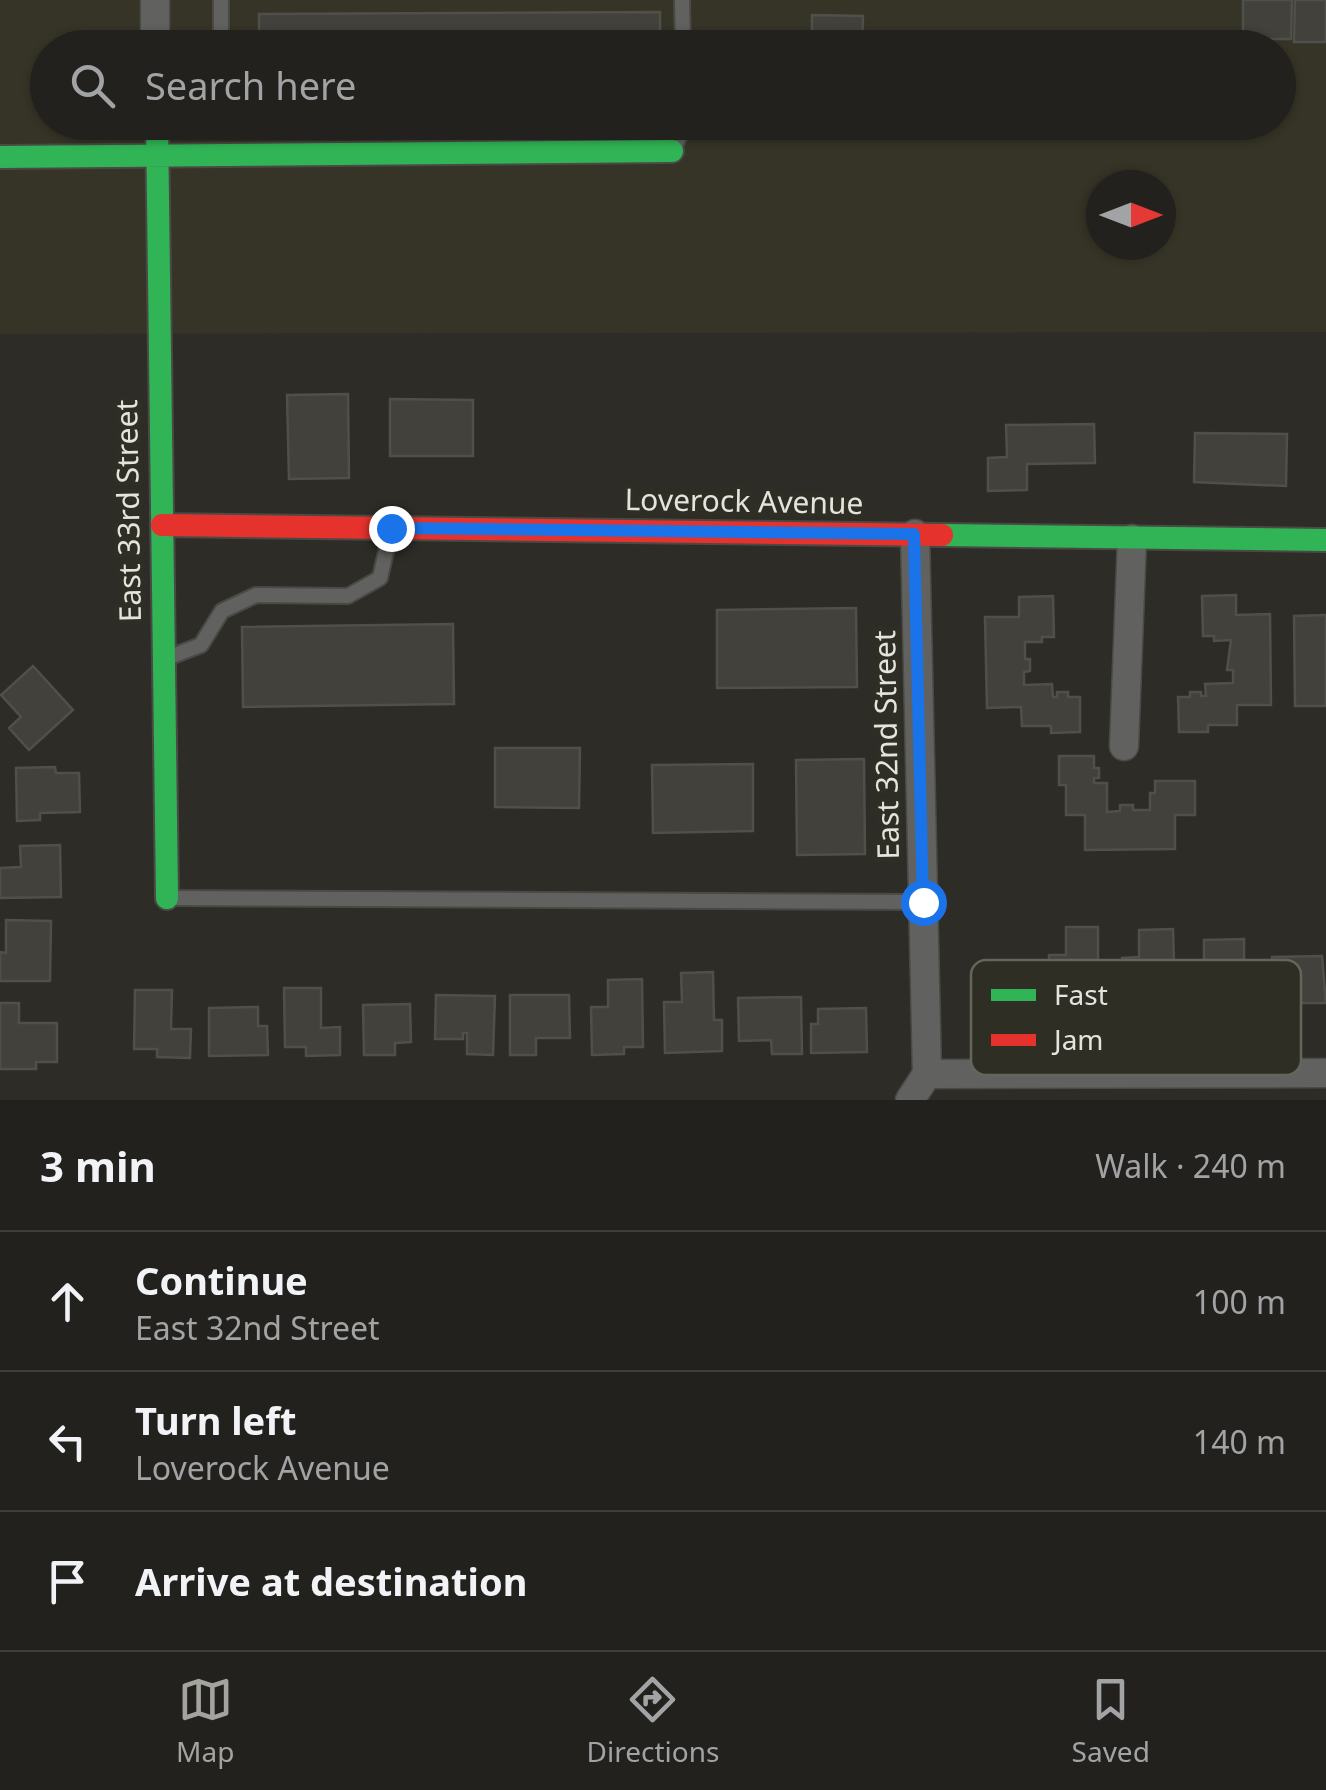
<!DOCTYPE html>
<html lang="en">
<head>
<meta charset="utf-8">
<style>
  body { margin:0; font-family:"Noto Sans",sans-serif; background:#2a2926; color:#f1f3f6 }
  .compass { position:absolute; left:1086px; top:170px; width:90px; height:90px; border-radius:50%; background:#22211d; box-shadow:0 2px 8px #0004; rotate:90deg }
  .stop { position:absolute; width:30px; height:30px; margin:-22px; border:8px solid #1a73e8; border-radius:50%; background:#fff }
  .stop.end { background:#1a73e8; border-color:#fff; box-shadow:0 2px 10px #0008 }
  .list { margin:0; padding:0; list-style:none }
  h2 { display:flex; justify-content:space-between; align-items:center; height:130px; margin:0; padding:0 40px; font-size:42px }
  h2 small { font-size:32px; font-weight:400; color:#a2a3a4 }
  .list li { display:grid; grid-template-columns:65px 1fr auto; gap:30px; align-items:center; box-sizing:border-box; height:140px; padding:0 40px; border-top:2px solid #3f3e3b }
  .list b { display:block; font-size:38px; white-space:nowrap }
  .list p { margin:0; font-size:32px; white-space:nowrap; color:#a2a3a4 }
  .list em { font-size:32px; font-style:normal; color:#a2a3a4 }
  .icon { flex:none; width:55px; height:55px; fill:none; stroke:currentColor; stroke-width:2; stroke-linecap:round; stroke-linejoin:round }
  .map { position:relative; flex:none; width:1326px; height:1100px; overflow:hidden }
  .search { position:absolute; background:#22211d; box-shadow:0 2px 8px #0004; left:30px; right:30px; top:30px; height:110px; display:flex; align-items:center; gap:25px; box-sizing:border-box; padding:0 35px; border-radius:55px; color:#a2a3a4; font-size:38px }
  .sheet { height:550px; background:#22211d }
  nav { display:flex; justify-content:space-around; align-items:center; box-sizing:border-box; height:140px; border-top:2px solid #3f3e3b; background:#22211d; font-size:28px; color:#a2a3a4 }
  nav a { display:grid; justify-items:center; gap:5px }
  nav .on { color:#a4a49e }
  .map>svg:first-child { display:block }
  .built { fill:#363426; fill-rule:evenodd }
  .building { fill:#42413c; stroke:#50504b; stroke-width:2.5 }
  .lines { fill:none; stroke-linecap:round; stroke-linejoin:round }
  .lane-casing { stroke:#494945; stroke-width:18 }
  .street-casing { stroke:#494945; stroke-width:31 }
  .fast-casing { stroke:#494945; stroke-width:26 }
  .jam-casing { stroke:#494945; stroke-width:26 }
  .lane { stroke:#61615f; stroke-width:14 }
  .street { stroke:#61615f; stroke-width:28 }
  .fast { stroke:#30b455; stroke-width:22 }
  .jam { stroke:#e5322d; stroke-width:22 }
  .route { stroke:#1a73e8; stroke-width:12 }
  .labels { text-anchor:middle; stroke-width:10; stroke-linejoin:round; paint-order:stroke }
  .street-label { font-size:30px; fill:#e4e4de; stroke:#2f2e25 }
  .key { fill:#2f2e25; stroke:#65655c; stroke-width:2.5 }
  .key-label { font-size:28px; fill:#e4e4de }
</style>
</head>
<body>
<div class="map">
<svg width="1326" height="1100" viewBox="0 0 1326 1100">
  <rect width="100%" height="100%" fill="#2d2c27"/>
  <path class="built" d="M0 0H1326V332L0 334ZM48 48H1278V122H48ZM1101 185H1161V245H1101Z"/>
  <path class="building" d="M1243 0H1292L1291 39H1243Z
    M1295 0H1326V42H1294Z
    M660 12V48H259V14Z
    M812 15 863 16 862 48H812Z
    M348 394 349 478 289 479 287 395Z
    M390 399 473 400V456H390Z
    M1094 424 1095 463 1027 464V490L988 491V458L1007 457 1006 425Z
    M1195 433 1287 434 1286 486 1194 482Z
    M1236 595V615L1270 614 1271 705H1237V725H1208V732H1179L1178 697H1190V692H1201V696H1206L1205 684 1233 683V670H1227L1231 640 1214 641V636H1203L1202 596Z
    M1053 596 1054 637H1042V642H1025V659H1030V671L1024 672V685L1052 684 1053 697H1057V692H1068V697H1080V732L1051 733V726H1022L1021 707 987 708 985 617H1019V597Z
    M856 608 857 687 717 688V610Z
    M1326 615V706H1295L1294 616Z
    M453 624 454 704 243 707 242 627Z
    M33 666 73 710 29 750 9 728 21 717 1 695Z
    M495 748H580L579 808 495 807Z
    M1059 756H1094V768H1099V778H1094V783H1107V812L1120 811V805H1133V810H1150V793H1155V781H1195V815H1175V849L1085 850V815H1066V785H1059Z
    M864 759 865 854 797 855 796 760Z
    M753 764V831L653 833 652 765Z
    M55 767 56 773H79L80 812 40 813V820L17 821 16 768Z
    M60 845 61 897 0 898V868L21 867 20 846Z
    M6 920 51 921 50 981H0V952L6 953Z
    M1066 927H1098V1003L1049 1004V955H1066Z
    M1173 929 1175 997H1155V1005L1124 1006 1122 958 1139 957V930Z
    M1244 939V977L1253 976 1254 1001 1197 1002V963H1204V940Z
    M1322 956 1326 1003H1272V957Z
    M713 972 714 1020H722V1051L665 1053 664 1002H682L681 973Z
    M642 979 643 1047H624V1054L592 1055 591 1007H608V980Z
    M284 988H321V1028L340 1027V1055L306 1056V1047H285Z
    M135 990H172L171 1029H191L190 1058 157 1057V1049H134Z
    M436 995 495 996 493 1055 467 1054V1033H463V1039H435Z
    M510 995H569L570 1038H536V1055H510Z
    M801 997 802 1054H772L771 1040 739 1041 738 998Z
    M0 1003H19V1023H57V1062H36V1069H0Z
    M410 1004 411 1042 395 1043V1055H364L363 1005Z
    M258 1007V1026H267L268 1055 209 1056V1008Z
    M866 1008 867 1052 811 1053V1024H818V1009Z"/>
  <g class="lines">
    <defs>
      <path id="lane" d="M682 0 683 48
        M221 48V0
        M674 148 686 122
        M167 658 201 645 222 611 256 595 348 596 380 578 390 534
        M169 898 923 902"/>
      <path id="street" d="M155 0V48
        M915 534 927 1074
        M1124 746 1132 539
        M910 1100 927 1074 1326 1073"/>
      <path id="fast" d="M157 122 167 898
        M0 157 672 151
        M942 535 1326 540"/>
      <path id="jam" d="M162 525 942 535"/>
    </defs>
    <use href="#lane" class="lane-casing"/>
    <use href="#street" class="street-casing"/>
    <use href="#fast" class="fast-casing"/>
    <use href="#jam" class="jam-casing"/>
    <use href="#lane" class="lane"/>
    <use href="#street" class="street"/>
    <use href="#fast" class="fast"/>
    <use href="#jam" class="jam"/>
  </g>
  <g class="lines">
    <path class="route" d="M391 528 914 534 923 902"/>
  </g>
  <g class="labels">
    <g class="street-label">
      <text transform="translate(744 502) rotate(1)" y="10">Loverock Avenue</text>
      <text transform="translate(129 511) rotate(-91)" y="10">East 33rd Street</text>
      <text transform="translate(887 745) rotate(-91)" y="10">East 32nd Street</text>
    </g>
  </g>
  <rect x="971" y="960" width="330" height="115" rx="15" class="key"/>
  <rect x="991" y="989" width="45" height="12" fill="#30b455"/>
  <rect x="991" y="1034" width="45" height="12" fill="#e5322d"/>
  <g class="key-label">
    <text x="1054" y="1005">Fast</text>
    <text x="1054" y="1050">Jam</text>
  </g>
</svg>
<svg class="compass" viewBox="-18 -18 36 36"><path d="M0-13l5 13h-10z" fill="#e53935"/><path d="M0 13l5-13h-10z" fill="#a2a3a4"/></svg>
<div class="stop" style="left:923px;top:902px"></div>
<div class="stop end" style="left:391px;top:528px"></div>
<div class="search"><svg class="icon" aria-label="search" viewBox="0 0 24 24"><circle cx="10" cy="10" r="6"/><path d="M15 15l6 6"/></svg>Search here</div>
</div>
<section class="sheet">
<h2>3 min<small>Walk · 240 m</small></h2>
<ul class="list">
<li><svg class="icon" aria-label="ahead" viewBox="0 0 24 24"><path d="M12 20V5M6 11l6-6 6 6"/></svg><div><b>Continue</b><p>East 32nd Street</p></div><em>100 m</em></li>
<li><svg class="icon" aria-label="left" viewBox="0 0 24 24"><path d="M17 20v-9H6M10 6l-5 5 5 5"/></svg><div><b>Turn left</b><p>Loverock Avenue</p></div><em>140 m</em></li>
<li><svg class="icon" aria-label="arrive" viewBox="0 0 24 24"><path d="M6 21V4h12l-3 4 3 4H6"/></svg><div><b>Arrive at destination</b></div></li>
</ul>
</section>
<nav>
<a class="on"><svg class="icon" aria-label="map" viewBox="0 0 24 24"><path d="M3 6l6-2 6 2 6-2v14l-6 2-6-2-6 2zM9 4v14M15 6v14"/></svg>Map</a>
<a><svg class="icon" aria-label="directions" viewBox="0 0 24 24"><path d="M12 3l9 9-9 9-9-9zM9 14v-3h6M13 9l2 2-2 2"/></svg>Directions</a>
<a><svg class="icon" aria-label="saved" viewBox="0 0 24 24"><path d="M7 4h10v16l-5-4-5 4z"/></svg>Saved</a>
</nav>
</body>
</html>
